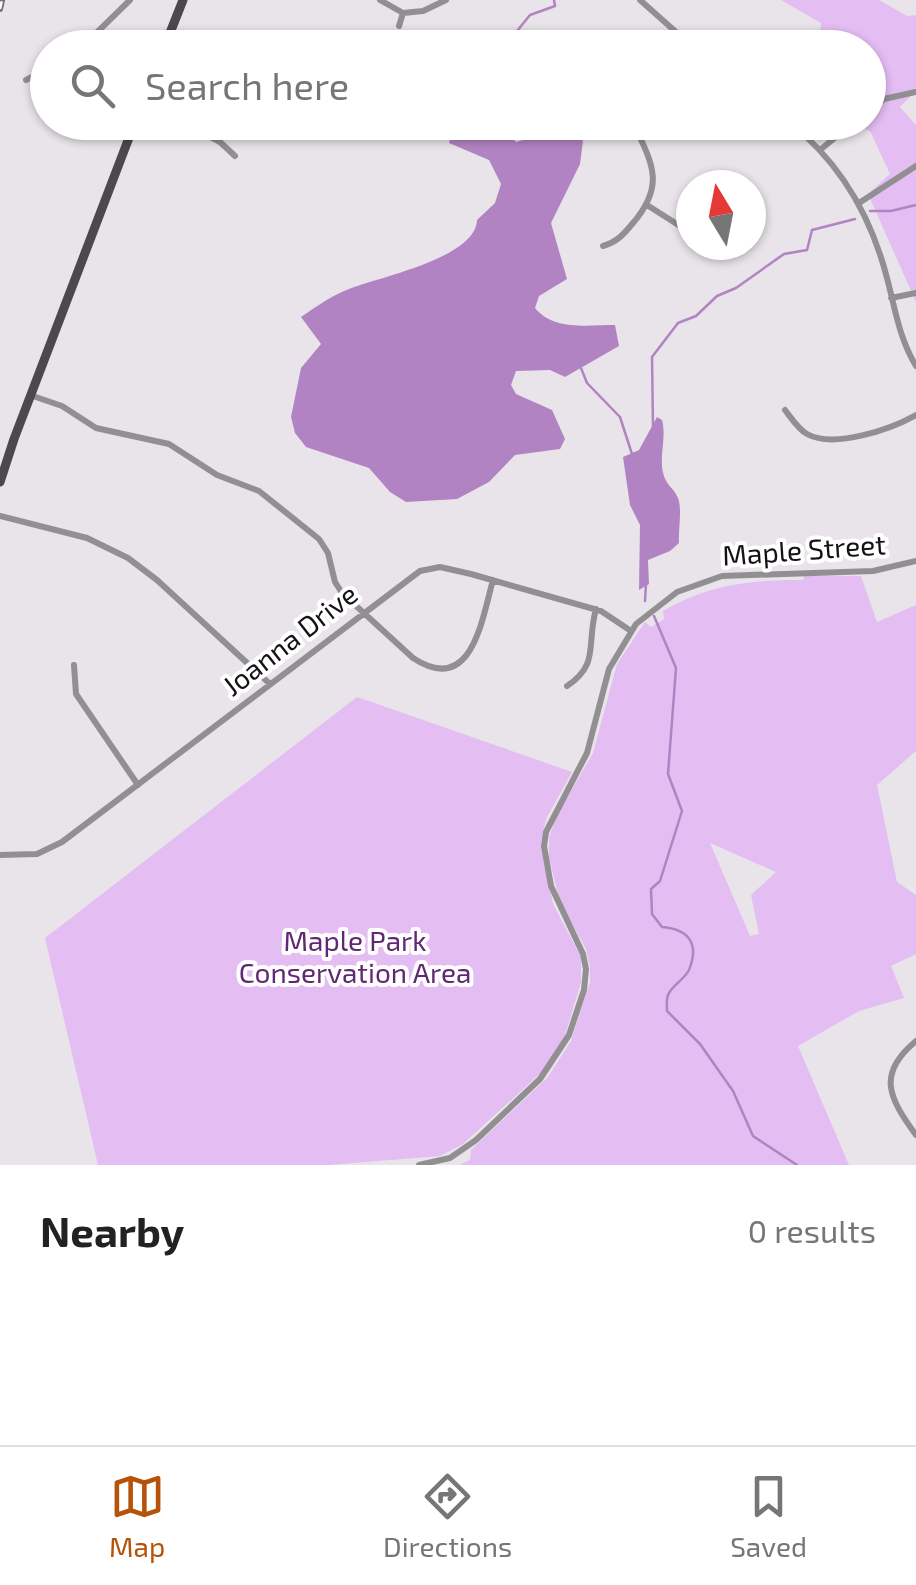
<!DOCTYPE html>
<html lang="en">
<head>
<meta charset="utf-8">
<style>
  body { margin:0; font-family:"Exo 2",sans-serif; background:#f6f6f6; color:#222 }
  .compass { position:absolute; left:676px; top:170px; width:90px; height:90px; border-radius:50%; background:#fff; box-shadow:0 2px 8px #0004; rotate:350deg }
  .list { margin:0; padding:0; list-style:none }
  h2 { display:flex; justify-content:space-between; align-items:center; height:130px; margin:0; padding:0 40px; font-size:42px }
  h2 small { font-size:32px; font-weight:400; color:#767676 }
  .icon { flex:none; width:55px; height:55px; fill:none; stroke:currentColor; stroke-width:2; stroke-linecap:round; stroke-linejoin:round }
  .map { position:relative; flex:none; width:916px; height:1165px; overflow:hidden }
  .search { position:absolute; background:#fff; box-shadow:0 2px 8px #0004; left:30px; right:30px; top:30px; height:110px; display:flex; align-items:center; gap:25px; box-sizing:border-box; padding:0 35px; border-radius:55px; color:#767676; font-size:38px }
  .sheet { height:280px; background:#fff }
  nav { display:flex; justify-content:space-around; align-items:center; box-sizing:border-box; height:140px; border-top:2px solid #e0e0e0; background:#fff; font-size:28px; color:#767676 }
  nav a { display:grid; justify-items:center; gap:5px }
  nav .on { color:#b45309 }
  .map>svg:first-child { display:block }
  .green { fill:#e4bdf3; fill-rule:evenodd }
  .water { fill:#b283c3 }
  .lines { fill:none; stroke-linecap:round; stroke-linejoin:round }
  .stream { stroke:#b283c3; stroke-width:2.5 }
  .minor { stroke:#918f92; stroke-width:6 }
  .major { stroke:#4c494e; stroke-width:9 }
  .rail-casing { stroke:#726f73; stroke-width:6 }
  .rail { stroke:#fff; stroke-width:2.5; stroke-dasharray:8; stroke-linecap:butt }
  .labels { text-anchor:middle; stroke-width:8; stroke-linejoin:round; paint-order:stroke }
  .street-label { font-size:28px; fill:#131214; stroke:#fff }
  .park-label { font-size:28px; fill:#612774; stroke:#fff }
</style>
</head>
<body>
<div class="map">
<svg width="916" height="1165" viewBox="0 0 916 1165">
  <rect width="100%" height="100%" fill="#e8e4ea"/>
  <path class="green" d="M781 0H879L907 16 916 15V91L900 107 916 125V302L868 194 890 174 870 131 849 123 868 122V48L819 47 821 23Z
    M804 576H861L877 622 916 605V751L877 785 897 882 916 895V954L891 966 904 998 859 1011 798 1046 849 1165H459L470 1160 471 1150 548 1077 571 1041 590 982V967L586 949 560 902 549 857V838L556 817 593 753 617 664 645 622 651 627 664 619 663 611C709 584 750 580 803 580ZM710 843 776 872 751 895 759 934 750 936Z
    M357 697 572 772 546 819 541 843 553 904 581 957V982L564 1039 543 1071 463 1144 440 1156 329 1165H98L45 938Z"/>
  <path class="water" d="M474 123H500L516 142 566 128 583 141 580 164 551 223 567 279 539 296 535 308C554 331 587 325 615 325L619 346 565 377 550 370 516 371 511 385 516 394 552 410 565 439 560 449 515 455 489 482 457 499 406 502 390 492 369 468 306 447 295 433 291 417 301 368 321 344 301 317C317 306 331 296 349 289 379 277 476 258 477 220L495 203 501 184 489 160 449 143 452 131Z
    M657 417 662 420C667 439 658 458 664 476 666 484 674 489 677 496 683 506 678 530 679 543L670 551 648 560 649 584 639 590 640 525 630 505 623 457 639 450Z"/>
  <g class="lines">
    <path class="stream" d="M528 48 516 43 513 36 530 15 555 6 554 0
      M529 122 531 138
      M870 211H891L916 205
      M581 368 587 383 620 417 632 454
      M653 427 652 357 678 323 696 316 717 296 736 288 784 254 807 250 812 230 855 219
      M645 601 646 584
      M654 616 676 668 668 774 682 811 660 881 651 889 652 914 662 927C688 929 700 943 689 970 684 980 672 985 668 995 666 1000 667 1006 667 1011L700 1044 733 1091 753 1136 797 1165"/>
    <path class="minor" d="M380 0 403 13
      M640 0 694 48
      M399 26 403 13 423 11 446 0
      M81 48 130 0
      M658 48 673 31
      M26 80 48 69
      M868 111 884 99 916 92
      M183 122 220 142 235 156
      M789 122C840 162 871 216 887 278 895 308 899 338 916 366
      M820 150 854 122
      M859 203 916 166
      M647 205 691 233
      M603 246C617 242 624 234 633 223 666 184 652 164 633 122
      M891 298 916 293
      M30 395 62 406 96 428 169 444 217 475 259 491 319 539 328 553 335 582 342 593 413 658C472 697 482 619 493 580
      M785 410C792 419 798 429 807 434 834 449 891 429 916 415
      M0 516 87 538 128 558 157 580 270 684
      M74 665 76 694 138 785
      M567 686C600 664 586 645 596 609
      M0 855 37 854 62 842 420 571 440 567 471 574 601 611 631 631
      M916 1041C876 1074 889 1098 916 1135
      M419 1165 450 1158 476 1140 540 1079 569 1035 584 990 586 969 583 954 551 886 544 846 546 832 587 753 609 669 636 624 677 592 722 576 873 571 916 561"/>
    <path class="major" d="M164 48 183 0
      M0 482 14 439 135 122"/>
    <defs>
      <path id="rail" d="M0 9 2 0"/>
    </defs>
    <use href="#rail" class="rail-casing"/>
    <use href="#rail" class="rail"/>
  </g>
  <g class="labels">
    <g class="street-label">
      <text transform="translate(804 550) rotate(-4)" y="10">Maple Street</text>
      <text transform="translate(290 640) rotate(-38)" y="10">Joanna Drive</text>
    </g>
    <g class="park-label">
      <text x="355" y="951">Maple Park<tspan x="355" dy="32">Conservation Area</tspan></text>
    </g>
  </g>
</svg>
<svg class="compass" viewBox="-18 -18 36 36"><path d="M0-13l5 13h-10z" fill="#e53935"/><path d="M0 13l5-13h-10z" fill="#767676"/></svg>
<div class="search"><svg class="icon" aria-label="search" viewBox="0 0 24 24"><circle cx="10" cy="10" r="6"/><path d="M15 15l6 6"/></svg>Search here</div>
</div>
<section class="sheet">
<h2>Nearby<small>0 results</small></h2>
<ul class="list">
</ul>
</section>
<nav>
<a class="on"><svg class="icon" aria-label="map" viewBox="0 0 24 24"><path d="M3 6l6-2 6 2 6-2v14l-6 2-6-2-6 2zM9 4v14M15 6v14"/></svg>Map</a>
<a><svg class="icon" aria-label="directions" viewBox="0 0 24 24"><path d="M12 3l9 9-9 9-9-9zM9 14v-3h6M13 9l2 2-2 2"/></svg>Directions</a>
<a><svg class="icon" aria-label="saved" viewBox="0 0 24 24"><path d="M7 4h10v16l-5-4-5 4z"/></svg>Saved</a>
</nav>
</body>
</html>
